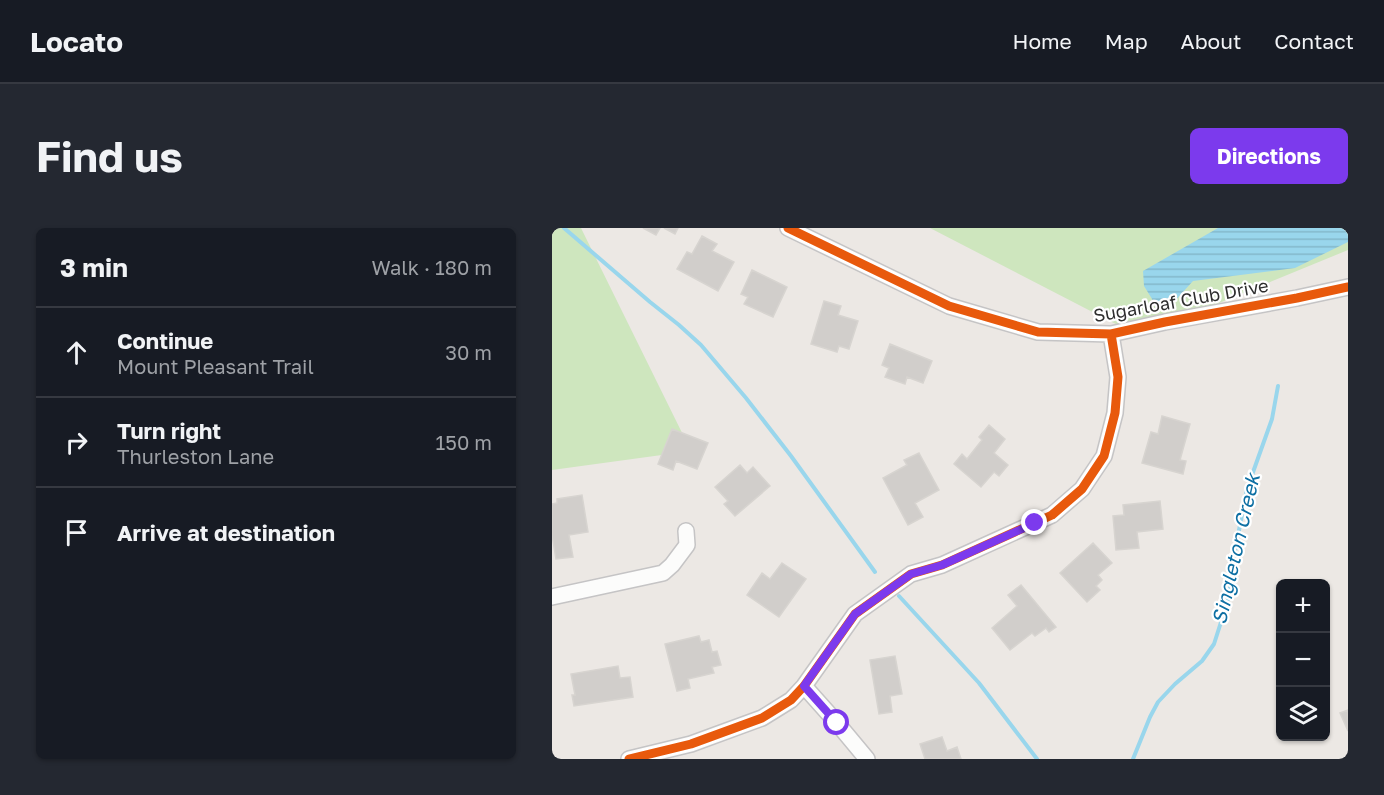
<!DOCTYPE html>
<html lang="en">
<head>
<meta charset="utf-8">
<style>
  body { margin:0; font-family:"Golos Text",sans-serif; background:#242831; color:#f1f3f6 }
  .controls { position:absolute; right:18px; bottom:18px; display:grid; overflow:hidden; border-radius:9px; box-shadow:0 2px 4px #0004 }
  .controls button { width:54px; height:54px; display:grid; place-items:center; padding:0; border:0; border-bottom:2px solid #363941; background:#171b24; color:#f1f3f6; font:30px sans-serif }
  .stop { position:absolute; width:18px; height:18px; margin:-14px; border:4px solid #7c3aed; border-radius:50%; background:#fff }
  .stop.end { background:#7c3aed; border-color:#fff; box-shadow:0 2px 6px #0008 }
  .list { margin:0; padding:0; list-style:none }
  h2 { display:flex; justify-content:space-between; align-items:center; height:78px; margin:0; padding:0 24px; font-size:26px }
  h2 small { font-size:20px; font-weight:400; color:#9ea1a6 }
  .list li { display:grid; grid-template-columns:39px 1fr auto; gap:18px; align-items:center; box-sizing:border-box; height:90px; padding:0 24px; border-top:2px solid #363941 }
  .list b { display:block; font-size:22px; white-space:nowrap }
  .list p { margin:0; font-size:20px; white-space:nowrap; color:#9ea1a6 }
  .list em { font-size:20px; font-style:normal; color:#9ea1a6 }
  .icon { flex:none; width:33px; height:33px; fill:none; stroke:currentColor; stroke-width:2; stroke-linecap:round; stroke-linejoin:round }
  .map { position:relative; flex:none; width:796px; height:531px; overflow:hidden; border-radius:9px }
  header { display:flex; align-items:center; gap:36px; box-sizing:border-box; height:84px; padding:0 30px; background:#171b24; border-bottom:2px solid #363941 }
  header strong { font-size:28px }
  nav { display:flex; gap:33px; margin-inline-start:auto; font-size:21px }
  .intro { display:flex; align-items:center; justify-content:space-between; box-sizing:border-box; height:144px; padding:0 36px }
  h1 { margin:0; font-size:42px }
  .button { padding:15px 27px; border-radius:9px; background:#7c3aed; color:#fff; font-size:21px; font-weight:700 }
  main { display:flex; gap:36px; padding:0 36px }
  aside { flex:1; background:#171b24; border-radius:9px; box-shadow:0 2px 4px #0004 }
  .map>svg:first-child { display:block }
  .grass { fill:#cee6be }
  .water { fill:url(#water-rules) }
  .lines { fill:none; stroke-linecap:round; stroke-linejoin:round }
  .stream { stroke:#99d6ec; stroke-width:4 }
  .building { fill:#d1cecb; stroke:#d7d4d0; stroke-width:1.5 }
  .minor-casing { stroke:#c5c4c5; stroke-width:18 }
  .minor { stroke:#fcfcfb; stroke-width:15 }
  .cycleway-casing { stroke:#fff; stroke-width:13 }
  .cycleway { stroke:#e8590c; stroke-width:9 }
  .route { stroke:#7c3aed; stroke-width:8 }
  .labels { text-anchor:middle; stroke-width:4.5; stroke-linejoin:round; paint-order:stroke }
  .street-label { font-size:18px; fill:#2e2e2e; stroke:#fff }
  .water-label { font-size:20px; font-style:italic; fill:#0d6fa3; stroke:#fff }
</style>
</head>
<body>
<header>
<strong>Locato</strong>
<nav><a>Home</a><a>Map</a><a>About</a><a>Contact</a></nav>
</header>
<div class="intro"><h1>Find us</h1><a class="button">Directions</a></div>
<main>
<aside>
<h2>3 min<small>Walk · 180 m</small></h2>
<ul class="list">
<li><svg class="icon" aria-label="ahead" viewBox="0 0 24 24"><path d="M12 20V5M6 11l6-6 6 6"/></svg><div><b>Continue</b><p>Mount Pleasant Trail</p></div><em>30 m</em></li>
<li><svg class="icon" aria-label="right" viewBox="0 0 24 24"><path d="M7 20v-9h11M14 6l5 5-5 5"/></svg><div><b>Turn right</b><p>Thurleston Lane</p></div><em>150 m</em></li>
<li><svg class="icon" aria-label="arrive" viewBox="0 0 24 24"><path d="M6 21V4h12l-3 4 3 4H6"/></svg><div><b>Arrive at destination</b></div></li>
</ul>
</aside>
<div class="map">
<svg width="796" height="531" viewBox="0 0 796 531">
  <defs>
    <pattern id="water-rules" width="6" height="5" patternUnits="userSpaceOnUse" patternTransform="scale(1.5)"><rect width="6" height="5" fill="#99d6ec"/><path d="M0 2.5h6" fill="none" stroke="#84b8cb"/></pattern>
  </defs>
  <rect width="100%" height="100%" fill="#ece8e4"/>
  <path class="grass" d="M0 0H29L139 223 0 242Z
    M378 0H796V22L587 108Z"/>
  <path class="water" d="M666 0H796V14L743 40 641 53 621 75 605 79 592 58 591 43Z"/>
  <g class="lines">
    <path class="stream" d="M12 0 98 74 127 97 149 117 194 170 239 228 323 344
      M347 368 427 455 485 531
      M581 531 598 489 606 474 623 456 650 433 662 416 677 369 682 328 695 261 720 191 726 158"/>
  </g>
  <path class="building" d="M91 0H108L104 7Z
    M112 0H126L123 6Z
    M150 8 165 16 160 23 182 34 166 63 125 41 135 24 140 26Z
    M200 42 235 59 221 89 192 76 196 69 189 66Z
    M272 73 289 78 286 87 306 93 297 121 287 118 285 124 259 116Z
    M338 116 380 133 371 155 355 149 353 156 333 149 337 140 330 137Z
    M610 188 638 196 628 232 634 233 631 246 590 235 599 204 606 206Z
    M437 197 453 211 442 225 456 237 447 248 442 244 429 259 402 236 410 226 415 231 430 212 427 209Z
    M120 201 156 215 145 241 124 233 121 242 106 236Z
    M367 225 387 262 363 275 371 289 356 297 331 250 355 237 352 232Z
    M188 237 195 245 201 239 218 258 183 288 172 276 176 273 163 259Z
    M30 267 36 304 17 307 21 329 4 331 0 307V276L5 275V271Z
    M608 273 611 301 585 304 587 320 564 322 561 288 572 287 571 277Z
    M541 315 560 335 546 347 550 352 544 358 548 362 535 374 508 345Z
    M230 335 254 351 227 389 195 367 210 345 218 351Z
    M469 357 504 399 497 404 494 400 483 408 480 405 458 422 440 400 465 378 456 367Z
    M147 408 149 414 157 412 160 424 165 423 169 437 160 439 162 445 136 451 138 460 125 463 113 416Z
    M343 428 350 466 338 468 340 484 327 486 318 432Z
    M66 438 68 450 78 449 81 469 22 478 20 467H23L19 446Z
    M796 482V503L788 485Z
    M390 509 395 523 405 519 409 531H373L368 516Z"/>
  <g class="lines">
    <defs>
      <path id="minor" d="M236 0 397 78 486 104 559 106 613 94 745 70 796 59
        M0 369 111 345 120 337 135 317 134 303
        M252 458 285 495 315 531
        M77 531 139 516 210 490 239 472 252 458 303 386 359 346 390 337 500 287 530 261 552 228 563 185 566 149 559 106"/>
    </defs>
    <use href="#minor" class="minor-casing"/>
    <use href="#minor" class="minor"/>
    <defs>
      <path id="cycleway" d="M236 0 397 78 486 104 559 106 613 94 745 70 796 59
        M77 531 139 516 210 490 239 472 252 458 303 386 359 346 390 337 500 287 530 261 552 228 563 185 566 149 559 106"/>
    </defs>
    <use href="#cycleway" class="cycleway-casing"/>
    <use href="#cycleway" class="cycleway"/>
  </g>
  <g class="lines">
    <path class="route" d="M285 495 252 458 303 386 359 346 390 337 483 295"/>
  </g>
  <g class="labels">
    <g class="street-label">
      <text transform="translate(629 73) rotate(-10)" y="6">Sugarloaf Club Drive</text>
    </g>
    <g class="water-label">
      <text transform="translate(684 321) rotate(-77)" y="7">Singleton Creek</text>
    </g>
  </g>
</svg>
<div class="controls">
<button>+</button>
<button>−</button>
<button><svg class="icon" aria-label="layers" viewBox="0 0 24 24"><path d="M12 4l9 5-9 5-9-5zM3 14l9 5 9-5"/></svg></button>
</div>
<div class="stop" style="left:285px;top:495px"></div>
<div class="stop end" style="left:483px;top:295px"></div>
</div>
</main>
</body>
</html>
